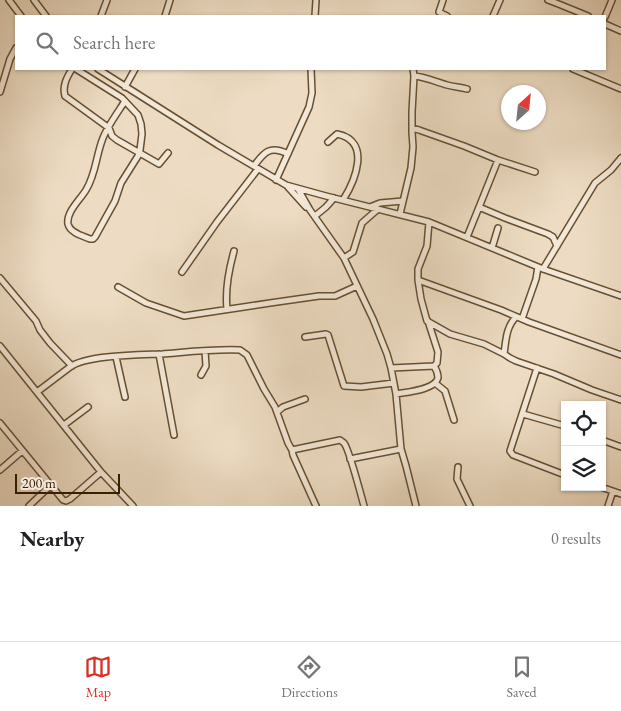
<!DOCTYPE html>
<html lang="en">
<head>
<meta charset="utf-8">
<style>
  body { margin:0; font-family:"EB Garamond",serif; background:#f2f2f2; color:#202124 }
  .controls { position:absolute; right:15px; bottom:15px; display:grid; overflow:hidden; border-radius:0px; box-shadow:0 1px 4px #0004 }
  .controls button { width:45px; height:45px; display:grid; place-items:center; padding:0; border:0; border-bottom:1px solid #e0e0e0; background:#fff; color:#202124; font:25px sans-serif }
  .compass { position:absolute; left:501px; top:85px; width:45px; height:45px; border-radius:50%; background:#fff; box-shadow:0 1px 4px #0004; rotate:27deg }
  .scale { position:absolute; left:15px; bottom:12px; width:105px; box-sizing:border-box; padding-left:5px; border:2px solid #392100; border-top:0; font-size:14px; line-height:18px; white-space:nowrap; color:#392100; -webkit-text-stroke:4px #f3e8d8; paint-order:stroke }
  .list { margin:0; padding:0; list-style:none }
  h2 { display:flex; justify-content:space-between; align-items:center; height:65px; margin:0; padding:0 20px; font-size:21px }
  h2 small { font-size:16px; font-weight:400; color:#757577 }
  .icon { flex:none; width:28px; height:28px; fill:none; stroke:currentColor; stroke-width:2; stroke-linecap:round; stroke-linejoin:round }
  .map { position:relative; flex:none; width:621px; height:506px; overflow:hidden }
  .search { position:absolute; background:#fff; box-shadow:0 1px 4px #0004; left:15px; right:15px; top:15px; height:55px; display:flex; align-items:center; gap:12px; box-sizing:border-box; padding:0 18px; border-radius:0px; color:#757577; font-size:19px }
  .sheet { height:135px; background:#fff }
  nav { display:flex; justify-content:space-around; align-items:center; box-sizing:border-box; height:70px; border-top:1px solid #e0e0e0; background:#fff; font-size:14px; color:#757577 }
  nav a { display:grid; justify-items:center; gap:2px }
  nav .on { color:#d93025 }
  .map>svg:first-child { display:block }
  .lines { fill:none; stroke-linecap:round; stroke-linejoin:round }
  .minor-casing { stroke:#665031; stroke-width:8 }
  .minor { stroke:#f3e8d8; stroke-width:5 }
</style>
</head>
<body>
<div class="map">
<svg width="621" height="506" viewBox="0 0 621 506">
  <rect width="100%" height="100%" fill="#eddcc3"/>
  <filter id="stains"><feTurbulence type="fractalNoise" baseFrequency=".004" numOctaves="4"/><feColorMatrix values="0 0 0 0 .2 0 0 0 0 .09 0 0 0 0 .02 0 0 0 .5 -.17"/></filter>
  <radialGradient id="worn" r=".72"><stop offset=".6" stop-color="#630" stop-opacity="0"/><stop offset="1" stop-color="#630" stop-opacity=".3"/></radialGradient>
  <g class="lines">
    <defs>
      <path id="minor" d="M9 0 21 16
        M34 0 46 16
        M443 0 439 12 447 16
        M548 0 561 5 588 16
        M101 16 107 0
        M165 16 170 0
        M315 16 316 0
        M493 16 500 0
        M605 17 612 0
        M605 24 621 31
        M72 69C67 77 62 86 65 96L109 128 112 136 117 140 159 164 168 153
        M76 69 122 98 138 115 141 124 142 134 140 150 138 156 121 183 115 201 95 237 93 239H90C83 236 70 233 68 224 66 212 80 200 86 190 96 174 96 155 103 138 107 127 118 112 125 101
        M98 69 218 145 286 185 326 196 429 222 543 269 621 296
        M573 69 621 89
        M414 76C426 77 436 82 447 85 454 87 460 87 467 89
        M125 87 135 69
        M0 92 10 59 16 48
        M412 128 419 130 464 146 498 160 535 172
        M328 142 337 134C372 141 355 181 343 200
        M254 166C264 152 270 145 288 154
        M276 180 309 107 312 93 311 69
        M288 187 306 207
        M298 189 310 210 344 258 373 319 387 354 391 368 396 394 401 449 406 466 416 506
        M370 207 380 203 403 201
        M479 207 505 218 548 234 553 237 557 246
        M400 214 411 168 413 147 412 132V112L414 76 413 69
        M315 216 326 207 334 198
        M429 222 427 246 418 269V280L501 310 529 322 621 355
        M467 237 498 160
        M492 248 498 228
        M344 258 353 252 362 223 378 209
        M543 269 595 183 611 170 621 158
        M182 272 217 222 258 169
        M0 278 36 321 40 330 50 343 72 366
        M418 280 421 299 427 321 450 334 484 344 504 354 510 358 516 361 554 374 592 390 621 400
        M118 287 146 303 184 316 270 303 319 296H335L357 286
        M227 309C225 290 229 269 234 251
        M522 319 536 279 538 267
        M305 337 326 334 328 335 344 386 361 387 394 383
        M0 346 101 472 133 506
        M159 354 174 435
        M504 354C506 340 506 327 516 317
        M116 357 125 397
        M391 368 434 366 437 363 438 352 428 321
        M537 368 510 451 513 455 565 475
        M201 375 206 366 205 351
        M435 383 445 391 454 420
        M37 392 70 367C87 355 139 355 162 354 188 352 214 349 240 350L247 355 264 389 275 407 288 443 292 450 293 455 316 506
        M396 394C407 392 435 390 438 378 438 373 436 369 434 366
        M277 412 283 407 305 399
        M523 414 565 426
        M0 423 63 500 66 501 70 499 101 472
        M64 425 88 407
        M602 440 621 447
        M292 450 340 440C341 441 343 442 344 443 349 449 361 495 364 506
        M350 459 401 449
        M458 467 457 479 470 506
        M0 470 22 451
        M601 487 621 494
        M29 506 50 486
        M608 506 613 491"/>
    </defs>
    <use href="#minor" class="minor-casing"/>
    <use href="#minor" class="minor"/>
  </g>
  <rect width="100%" height="100%" filter="url(#stains)"/>
  <rect width="100%" height="100%" fill="url(#worn)"/>
</svg>
<div class="controls">
<button><svg class="icon" aria-label="locate" viewBox="0 0 24 24"><circle cx="12" cy="12" r="6"/><path d="M12 2v4M12 18v4M2 12h4M18 12h4"/></svg></button>
<button><svg class="icon" aria-label="layers" viewBox="0 0 24 24"><path d="M12 4l9 5-9 5-9-5zM3 14l9 5 9-5"/></svg></button>
</div>
<svg class="compass" viewBox="-18 -18 36 36"><path d="M0-13l5 13h-10z" fill="#e53935"/><path d="M0 13l5-13h-10z" fill="#757577"/></svg>
<div class="scale">200 m</div>
<div class="search"><svg class="icon" aria-label="search" viewBox="0 0 24 24"><circle cx="10" cy="10" r="6"/><path d="M15 15l6 6"/></svg>Search here</div>
</div>
<section class="sheet">
<h2>Nearby<small>0 results</small></h2>
<ul class="list">
</ul>
</section>
<nav>
<a class="on"><svg class="icon" aria-label="map" viewBox="0 0 24 24"><path d="M3 6l6-2 6 2 6-2v14l-6 2-6-2-6 2zM9 4v14M15 6v14"/></svg>Map</a>
<a><svg class="icon" aria-label="directions" viewBox="0 0 24 24"><path d="M12 3l9 9-9 9-9-9zM9 14v-3h6M13 9l2 2-2 2"/></svg>Directions</a>
<a><svg class="icon" aria-label="saved" viewBox="0 0 24 24"><path d="M7 4h10v16l-5-4-5 4z"/></svg>Saved</a>
</nav>
</body>
</html>
